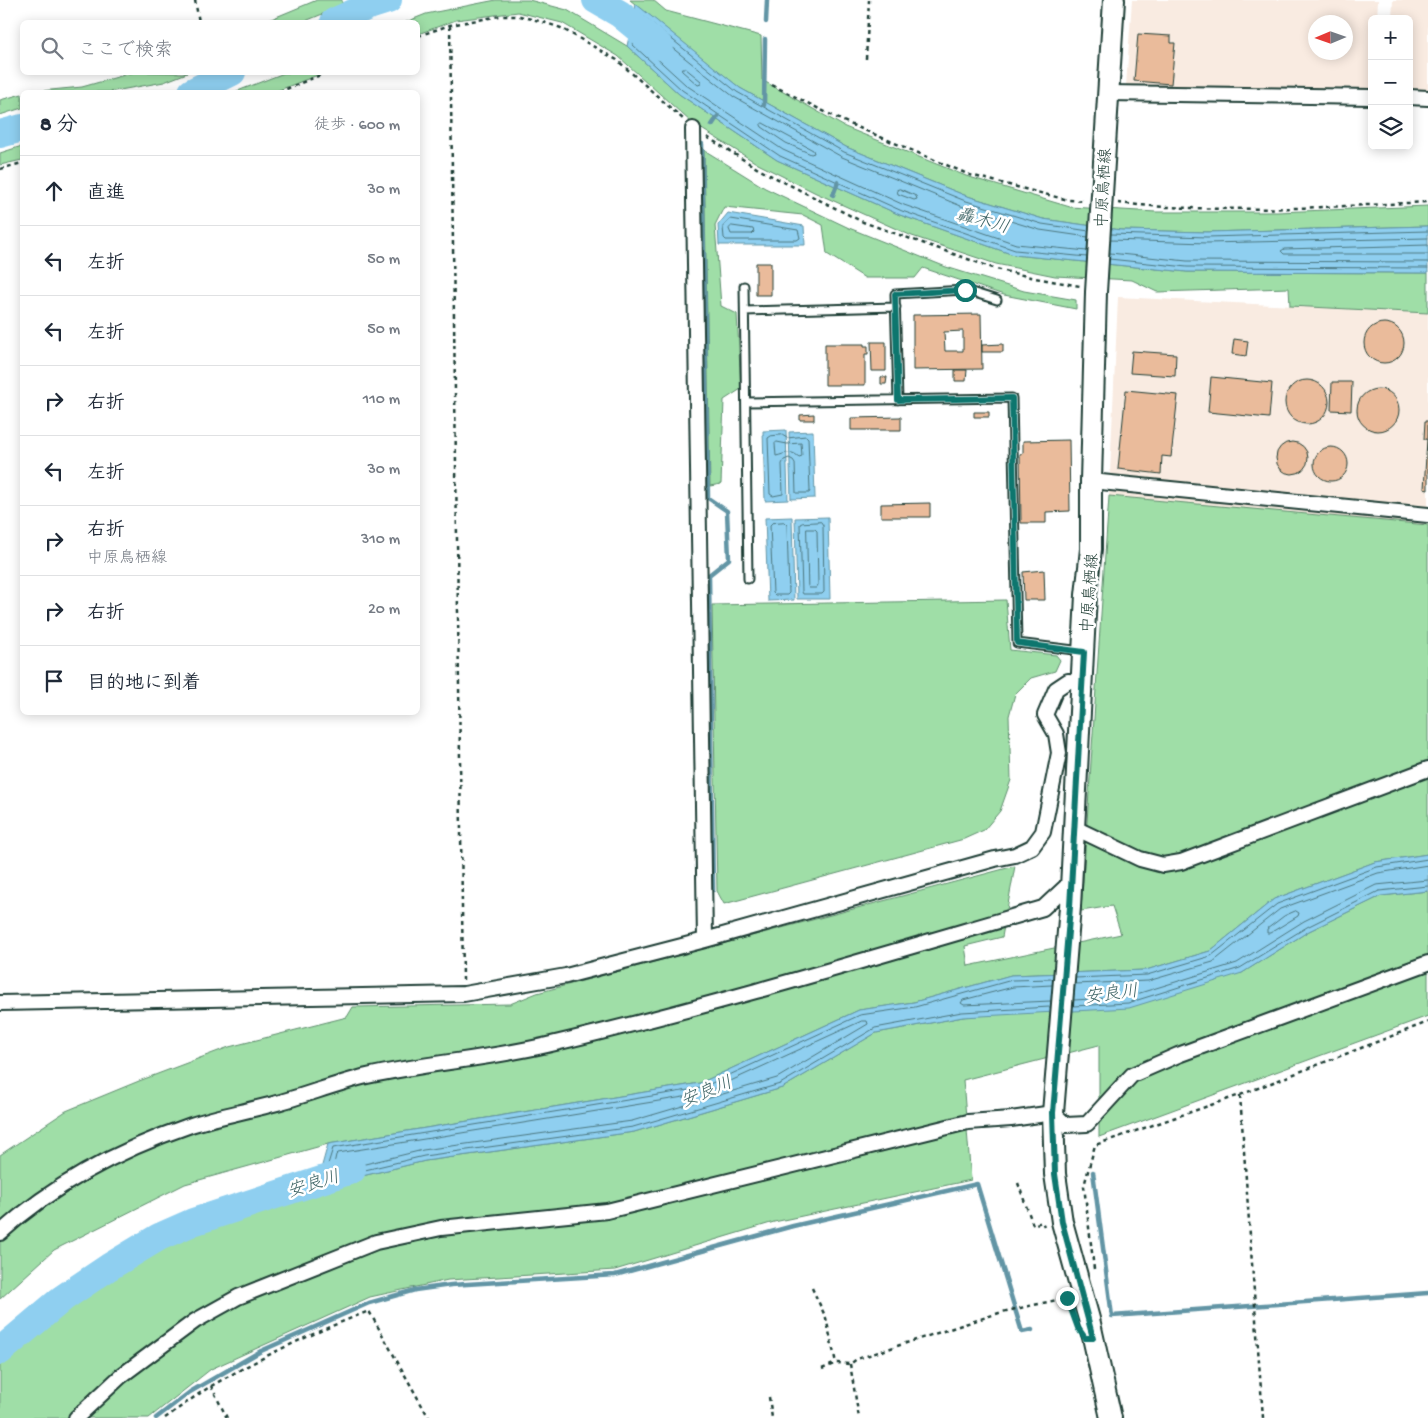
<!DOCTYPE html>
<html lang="ja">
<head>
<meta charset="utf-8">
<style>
  body { margin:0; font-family:"Gochi Hand","Klee One",sans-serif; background:#f6f6f7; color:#1f2937 }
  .controls { position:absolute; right:15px; top:15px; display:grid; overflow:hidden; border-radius:8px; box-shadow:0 2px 12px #0003 }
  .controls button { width:45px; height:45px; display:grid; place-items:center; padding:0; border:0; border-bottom:1px solid #e0e1e3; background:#fff; color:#1f2937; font:25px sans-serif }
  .compass { position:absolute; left:1308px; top:15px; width:45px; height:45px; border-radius:50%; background:#fff; box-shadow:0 2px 12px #0003; rotate:268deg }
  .stop { position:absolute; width:15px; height:15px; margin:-11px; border:4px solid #0f766e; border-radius:50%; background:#fff }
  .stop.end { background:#0f766e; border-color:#fff; box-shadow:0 1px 5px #0008 }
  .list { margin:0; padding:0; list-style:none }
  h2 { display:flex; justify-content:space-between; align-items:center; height:65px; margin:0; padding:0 20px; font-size:21px }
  h2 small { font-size:16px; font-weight:400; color:#747a83 }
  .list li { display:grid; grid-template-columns:32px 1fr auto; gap:15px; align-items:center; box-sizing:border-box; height:70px; padding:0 20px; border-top:1px solid #e0e1e3 }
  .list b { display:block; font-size:19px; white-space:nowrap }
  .list p { margin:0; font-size:16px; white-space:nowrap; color:#747a83 }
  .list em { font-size:16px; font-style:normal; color:#747a83 }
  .icon { flex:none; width:28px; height:28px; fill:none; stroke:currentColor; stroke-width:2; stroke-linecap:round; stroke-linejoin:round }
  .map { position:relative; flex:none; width:1428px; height:1418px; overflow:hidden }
  .search { position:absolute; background:#fff; box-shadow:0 2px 12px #0003; left:20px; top:20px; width:400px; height:55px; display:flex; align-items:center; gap:12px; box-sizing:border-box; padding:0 18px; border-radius:8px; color:#747a83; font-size:19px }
  .panel { position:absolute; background:#fff; box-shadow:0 2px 12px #0003; left:20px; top:90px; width:400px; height:625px; border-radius:8px }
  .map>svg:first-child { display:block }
  .built { fill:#f9ebe1; fill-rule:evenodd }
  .green { fill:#9fdea7; stroke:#5f8e6e }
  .water { fill:#8fcff0; stroke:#6295a5 }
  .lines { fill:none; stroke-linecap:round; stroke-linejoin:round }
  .shore { stroke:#4c777f; stroke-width:1 }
  .stream { stroke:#6295a5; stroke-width:4.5 }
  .river { stroke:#8fcff0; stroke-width:28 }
  .building { fill:#eabb9b; stroke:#1f3d34; fill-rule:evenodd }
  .lane-casing { stroke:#1f3d34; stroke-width:11 }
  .street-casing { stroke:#1f3d34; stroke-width:18 }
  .secondary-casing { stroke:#1f3d34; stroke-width:24 }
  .path { stroke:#1f3d34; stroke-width:2.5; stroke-dasharray:4 4; stroke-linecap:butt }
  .lane { stroke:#fff; stroke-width:7 }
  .street { stroke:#fff; stroke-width:14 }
  .secondary { stroke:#fff; stroke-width:20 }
  .route { stroke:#0f766e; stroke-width:6 }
  .labels { text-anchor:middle; stroke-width:5; stroke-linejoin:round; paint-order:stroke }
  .street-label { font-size:16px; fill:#1f3d34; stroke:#fff }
  .water-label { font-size:18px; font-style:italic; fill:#3b6263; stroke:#fff }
</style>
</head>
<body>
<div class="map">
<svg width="1428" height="1418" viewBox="0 0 1428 1418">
  <rect width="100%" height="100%" fill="#fff"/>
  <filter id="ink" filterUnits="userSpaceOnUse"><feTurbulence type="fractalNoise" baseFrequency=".02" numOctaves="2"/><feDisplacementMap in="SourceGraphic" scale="10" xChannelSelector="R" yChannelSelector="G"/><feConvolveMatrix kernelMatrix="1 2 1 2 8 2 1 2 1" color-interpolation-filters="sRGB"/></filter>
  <g filter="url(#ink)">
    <path class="built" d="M1132 0H1378L1377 19H1372V90L1126 86ZM1316 22H1346V52H1316Z
      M1393 0H1428V93L1409 92V19H1392Z
      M1118 297 1428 313V525L1109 496Z"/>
    <path class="green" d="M317 0H342V6L303 22H264Z
      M496 0H529L567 10 627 46 679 94 777 160 900 215 1014 255 1187 272 1428 273V313L1290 306 1289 288 1157 292 1132 280 1055 276 996 264 912 236 816 193 758 164 692 123 618 56 562 23 518 12 456 20 418 34V22H406L426 14Z
      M630 0H653L666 11 761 36 762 80 845 127 966 176 1070 207 1156 212H1277L1428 206V226L1207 232 1121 230 1043 219 964 195 846 147 740 88Z
      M135 72 187 73 164 82 109 92H30L82 87Z
      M284 73H323L274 92H235Z
      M22 94V108L0 115V100Z
      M22 146V160L0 165V153Z
      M704 150 765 188 849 228 946 267 1024 291 1076 300V309L1004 295 923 268 915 278H865L827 254 823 225 803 215 724 207 715 225 721 306 737 314 741 389 724 400 721 484 710 486Z
      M1109 496 1428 525V854L1375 862 1274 899 1210 951 1146 970 1011 975 914 1002 859 1010 700 1083 328 1144 185 1184 54 1250 0 1299V1155L66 1111 139 1081 229 1047 347 1017 353 1007 510 1004 537 993 1015 866 1002 937 965 946 968 966 1121 934 1112 906 1081 911Z
      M1006 600 1010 650 1056 655 1060 660 1055 671 1031 678 1015 694 1009 716 1011 780 1000 811 984 830 964 839 724 904 717 891 712 605Z
      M1428 891V1016L1099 1137V1045L963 1080 971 1180 774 1222 615 1270 448 1280 370 1297 211 1369 149 1418H0V1365L18 1343 175 1237 316 1187 425 1161 634 1132 782 1088 876 1033 963 1017 1242 973 1309 931 1381 896Z"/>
    <path class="water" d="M636 4 740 88 846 147 964 195 1043 219 1121 230 1207 232 1428 226V273L1187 272 1014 255 900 215 777 160 679 94 627 46Z
      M728 213 804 226 805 245H719L718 225Z
      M786 430 788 500 765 501 763 431Z
      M813 431 815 498 791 499 789 432Z
      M792 517 794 600 768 601 765 518Z
      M828 517 830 599H797L795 518Z
      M1428 854V891L1381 896 1309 931 1242 973 1129 1008 963 1017 876 1033 782 1088 634 1132 425 1161 316 1187 328 1144 700 1083 859 1010 914 1002 1011 975 1146 970 1210 951 1274 899 1375 862Z"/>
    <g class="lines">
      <path class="shore" d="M682 68H685L701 81V84L698 85 682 71Z
        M763 123 813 150 814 153 811 154 786 143 762 127 761 125Z
        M900 189 916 196 917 199 914 200 898 194 897 190Z
        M731 219 798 230 800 238 797 240H726L724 238 723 227Z
        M732 226 753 229 754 232 752 234H731L729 229Z
        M1111 234 1207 237 1428 231
        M1110 240 1207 243 1428 238
        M1428 245 1284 249 1281 251 1284 254H1428
        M1087 251 1016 244 904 205 783 150 686 85 640 43 642 28 646 27 734 97 842 157 961 206 1040 230 1088 237
        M1110 253 1187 261 1428 262
        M1087 257 1015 250 902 211 780 156 682 90 633 45 638 16 642 15 737 92 844 152 963 200 1042 224 1089 231
        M1109 259 1187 267 1428 268
        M782 435 787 438 806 436 808 438 810 491 809 493H796L795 463 793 460 789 458 784 460 782 464 783 494 773 496 770 494 768 438 771 436Z
        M777 442 787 444 801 443 802 456 799 457C790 449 786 454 776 456L775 444Z
        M784 522 787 525 789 593 787 595H775L773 593 770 525 772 523Z
        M821 522 823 525 824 592 822 594H803L802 592 800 524 802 523Z
        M807 529H815L817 531 818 585 816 588H809L808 586Z
        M1296 911 1299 913 1298 916 1270 933H1267V929L1284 916Z
        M1075 978 1147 975 1211 956 1277 904 1377 867 1428 859
        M1075 984 1148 981 1213 962 1280 909 1378 873 1428 865
        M1074 1000 1127 997 1237 963 1304 921 1376 885 1428 880
        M1051 1001 964 1005 961 1003 963 1000 1013 987 1052 985
        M1073 1006 1128 1003 1240 968 1307 927 1379 891 1428 886
        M1050 1007 962 1012 875 1028 780 1084 633 1127 424 1156 327 1179 324 1177 333 1148 701 1088 860 1015 915 1007 1012 980 1053 979
        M862 1021H867L868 1024 777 1078 632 1121 423 1150 336 1171 333 1169 336 1155 338 1153 702 1094Z"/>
      <path class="stream" d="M359 0 366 7
        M766 22 767 0
        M764 105 765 39
        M712 125 718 116
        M702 144 708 498 727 511 729 559 709 575 713 890
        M833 195 838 182
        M1093 1172 1112 1316 1428 1293
        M156 1418 190 1392 261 1351 369 1303 415 1290 451 1285 615 1275 793 1226 977 1184 1022 1332 1032 1330"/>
      <path class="river" d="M596 0 620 14 659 46
        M334 22 366 7 388 0
        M192 92 232 72
        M0 134 22 128
        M0 1351 63 1298 109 1267 159 1237 193 1222 352 1170"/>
    </g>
    <path class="building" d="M1138 34 1171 36V43H1175L1171 84 1134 81Z
      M756 263H771V295H756Z
      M981 314 982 369 913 370V315ZM963 331V351H945L944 332Z
      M1364 343a20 20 0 1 1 40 0a20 20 0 1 1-40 0Z
      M1234 339 1248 341 1246 356 1232 354Z
      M871 342H886V371H872Z
      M825 344H864V346H868V354H865V385H825Z
      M1003 344V352H982V345Z
      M1132 351 1176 354 1175 376 1130 373Z
      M955 370H967L966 381H955Z
      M881 377H887L886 384H881Z
      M1211 377 1272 383 1269 418 1208 412Z
      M1285 402a22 22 0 1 1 44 0a22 22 0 1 1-44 0Z
      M1332 382H1352L1351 411 1331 410Z
      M1357 410a21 21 0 1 1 42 0a21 21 0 1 1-42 0Z
      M1126 390 1178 395 1171 457 1162 456 1161 474 1118 469Z
      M974 412H989V417H974Z
      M814 414V420H800V415Z
      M901 417V430H851V418Z
      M1425 421H1428V490L1424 489 1427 439H1424Z
      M1069 440 1070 511 1046 512V523H1021L1020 454H1023V441Z
      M1276 458a16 16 0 1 1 32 0a16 16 0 1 1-32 0Z
      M1314 464a17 17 0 1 1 34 0a17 17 0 1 1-34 0Z
      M930 503V517H881V504Z
      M1044 570 1045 600H1024L1023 572Z"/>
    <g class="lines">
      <defs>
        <path id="lane" d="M744 286 748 579
          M745 311 896 307
          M898 400 895 294 965 290 997 300
          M746 402 1012 398 1017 643 1082 651"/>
        <path id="street" d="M1108 93 1372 97
          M1409 97 1428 98
          M693 129 705 940
          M1091 481 1428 515
          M1075 828 1140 859 1163 865 1181 862 1428 769
          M0 1003 464 994 566 976 705 940 995 859 1015 855 1032 847 1043 832 1059 753 1056 734 1045 715 1056 689 1068 681 1082 682
          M0 1233C55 1183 121 1149 191 1125 219 1116 248 1111 277 1103 307 1095 337 1083 367 1076 426 1063 488 1059 547 1045 714 1006 878 956 1043 908L1072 881
          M76 1418 121 1376 195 1321 238 1297 376 1242 441 1228 607 1211 968 1122 1011 1119 1053 1113 1066 1125 1087 1124 1132 1075 1178 1055 1428 963"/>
        <path id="secondary" d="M1111 1418 1089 1319 1062 1222 1055 1174 1053 1113 1070 907 1086 595 1091 549V481L1096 292 1114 0"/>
      </defs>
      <use href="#lane" class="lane-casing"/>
      <use href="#street" class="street-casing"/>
      <use href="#secondary" class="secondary-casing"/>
      <path class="path" d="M195 0 199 22
        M450 25 463 980
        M418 36 450 25 500 16H520L543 22 561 28 617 60 683 119
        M866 59 869 0
        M772 85 843 121 970 175 1068 200 1085 201
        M279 92 328 72
        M707 137 760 170 863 222 996 269 1035 278 1080 286
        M0 169 22 163
        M1118 203C1221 214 1325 207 1428 202
        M1240 1095 1263 1418
        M1018 1183 1033 1225 1042 1222 1044 1226
        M1094 1269 1084 1186 1095 1145 1240 1095 1428 1022
        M812 1288 826 1318 836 1363
        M850 1364 859 1418
        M822 1369 836 1363 850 1364 857 1359 1002 1312 1066 1298
        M211 1386 227 1418
        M769 1397 772 1418
        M165 1418C181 1407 196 1395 213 1385 263 1356 315 1332 369 1311L429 1418"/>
      <use href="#lane" class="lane"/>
      <use href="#street" class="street"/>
      <use href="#secondary" class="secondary"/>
    </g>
  </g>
  <g class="lines" filter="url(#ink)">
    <path class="route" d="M965 290 895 294 898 400 1012 398 1017 643 1084 652 1070 907 1053 1113 1055 1174 1062 1222 1093 1338H1085L1078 1328 1067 1298"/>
  </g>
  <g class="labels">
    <g class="street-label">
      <text transform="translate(1102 188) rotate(-87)" y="6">中原鳥栖線</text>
      <text transform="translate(1088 593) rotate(-86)" y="6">中原鳥栖線</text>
    </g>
    <g class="water-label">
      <text transform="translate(983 220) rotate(15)" y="6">轟木川</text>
      <text transform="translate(1111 993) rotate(-7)" y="6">安良川</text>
      <text transform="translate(706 1091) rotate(-23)" y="6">安良川</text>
      <text transform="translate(313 1183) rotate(-17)" y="6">安良川</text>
    </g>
  </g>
</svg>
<div class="controls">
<button>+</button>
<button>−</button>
<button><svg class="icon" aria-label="layers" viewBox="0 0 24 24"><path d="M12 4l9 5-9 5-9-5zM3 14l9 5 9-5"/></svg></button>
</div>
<svg class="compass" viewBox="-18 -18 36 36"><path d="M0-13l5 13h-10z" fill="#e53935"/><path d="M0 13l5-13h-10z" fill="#747a83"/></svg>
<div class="stop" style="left:965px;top:290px"></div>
<div class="stop end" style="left:1067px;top:1298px"></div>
<div class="search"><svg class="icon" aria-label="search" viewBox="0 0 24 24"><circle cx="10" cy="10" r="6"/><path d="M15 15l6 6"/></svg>ここで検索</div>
<section class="panel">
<h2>8 分<small>徒歩 · 600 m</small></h2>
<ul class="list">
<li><svg class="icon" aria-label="ahead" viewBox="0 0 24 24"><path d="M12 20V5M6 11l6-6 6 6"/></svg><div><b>直進</b></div><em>30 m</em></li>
<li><svg class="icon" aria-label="left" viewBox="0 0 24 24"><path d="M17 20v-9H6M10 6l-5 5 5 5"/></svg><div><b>左折</b></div><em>50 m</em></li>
<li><svg class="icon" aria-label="left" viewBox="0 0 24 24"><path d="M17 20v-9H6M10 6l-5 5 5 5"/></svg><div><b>左折</b></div><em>50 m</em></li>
<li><svg class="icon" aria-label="right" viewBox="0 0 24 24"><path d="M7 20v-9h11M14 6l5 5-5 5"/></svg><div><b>右折</b></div><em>110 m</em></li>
<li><svg class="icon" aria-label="left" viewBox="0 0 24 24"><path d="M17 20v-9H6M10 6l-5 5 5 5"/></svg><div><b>左折</b></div><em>30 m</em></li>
<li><svg class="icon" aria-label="right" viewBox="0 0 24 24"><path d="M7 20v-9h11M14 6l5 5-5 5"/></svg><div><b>右折</b><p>中原鳥栖線</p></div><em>310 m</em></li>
<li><svg class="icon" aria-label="right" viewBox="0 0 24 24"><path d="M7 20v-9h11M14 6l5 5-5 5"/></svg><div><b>右折</b></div><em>20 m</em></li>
<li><svg class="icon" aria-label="arrive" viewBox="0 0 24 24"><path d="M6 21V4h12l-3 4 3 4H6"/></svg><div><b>目的地に到着</b></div></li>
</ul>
</section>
</div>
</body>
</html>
